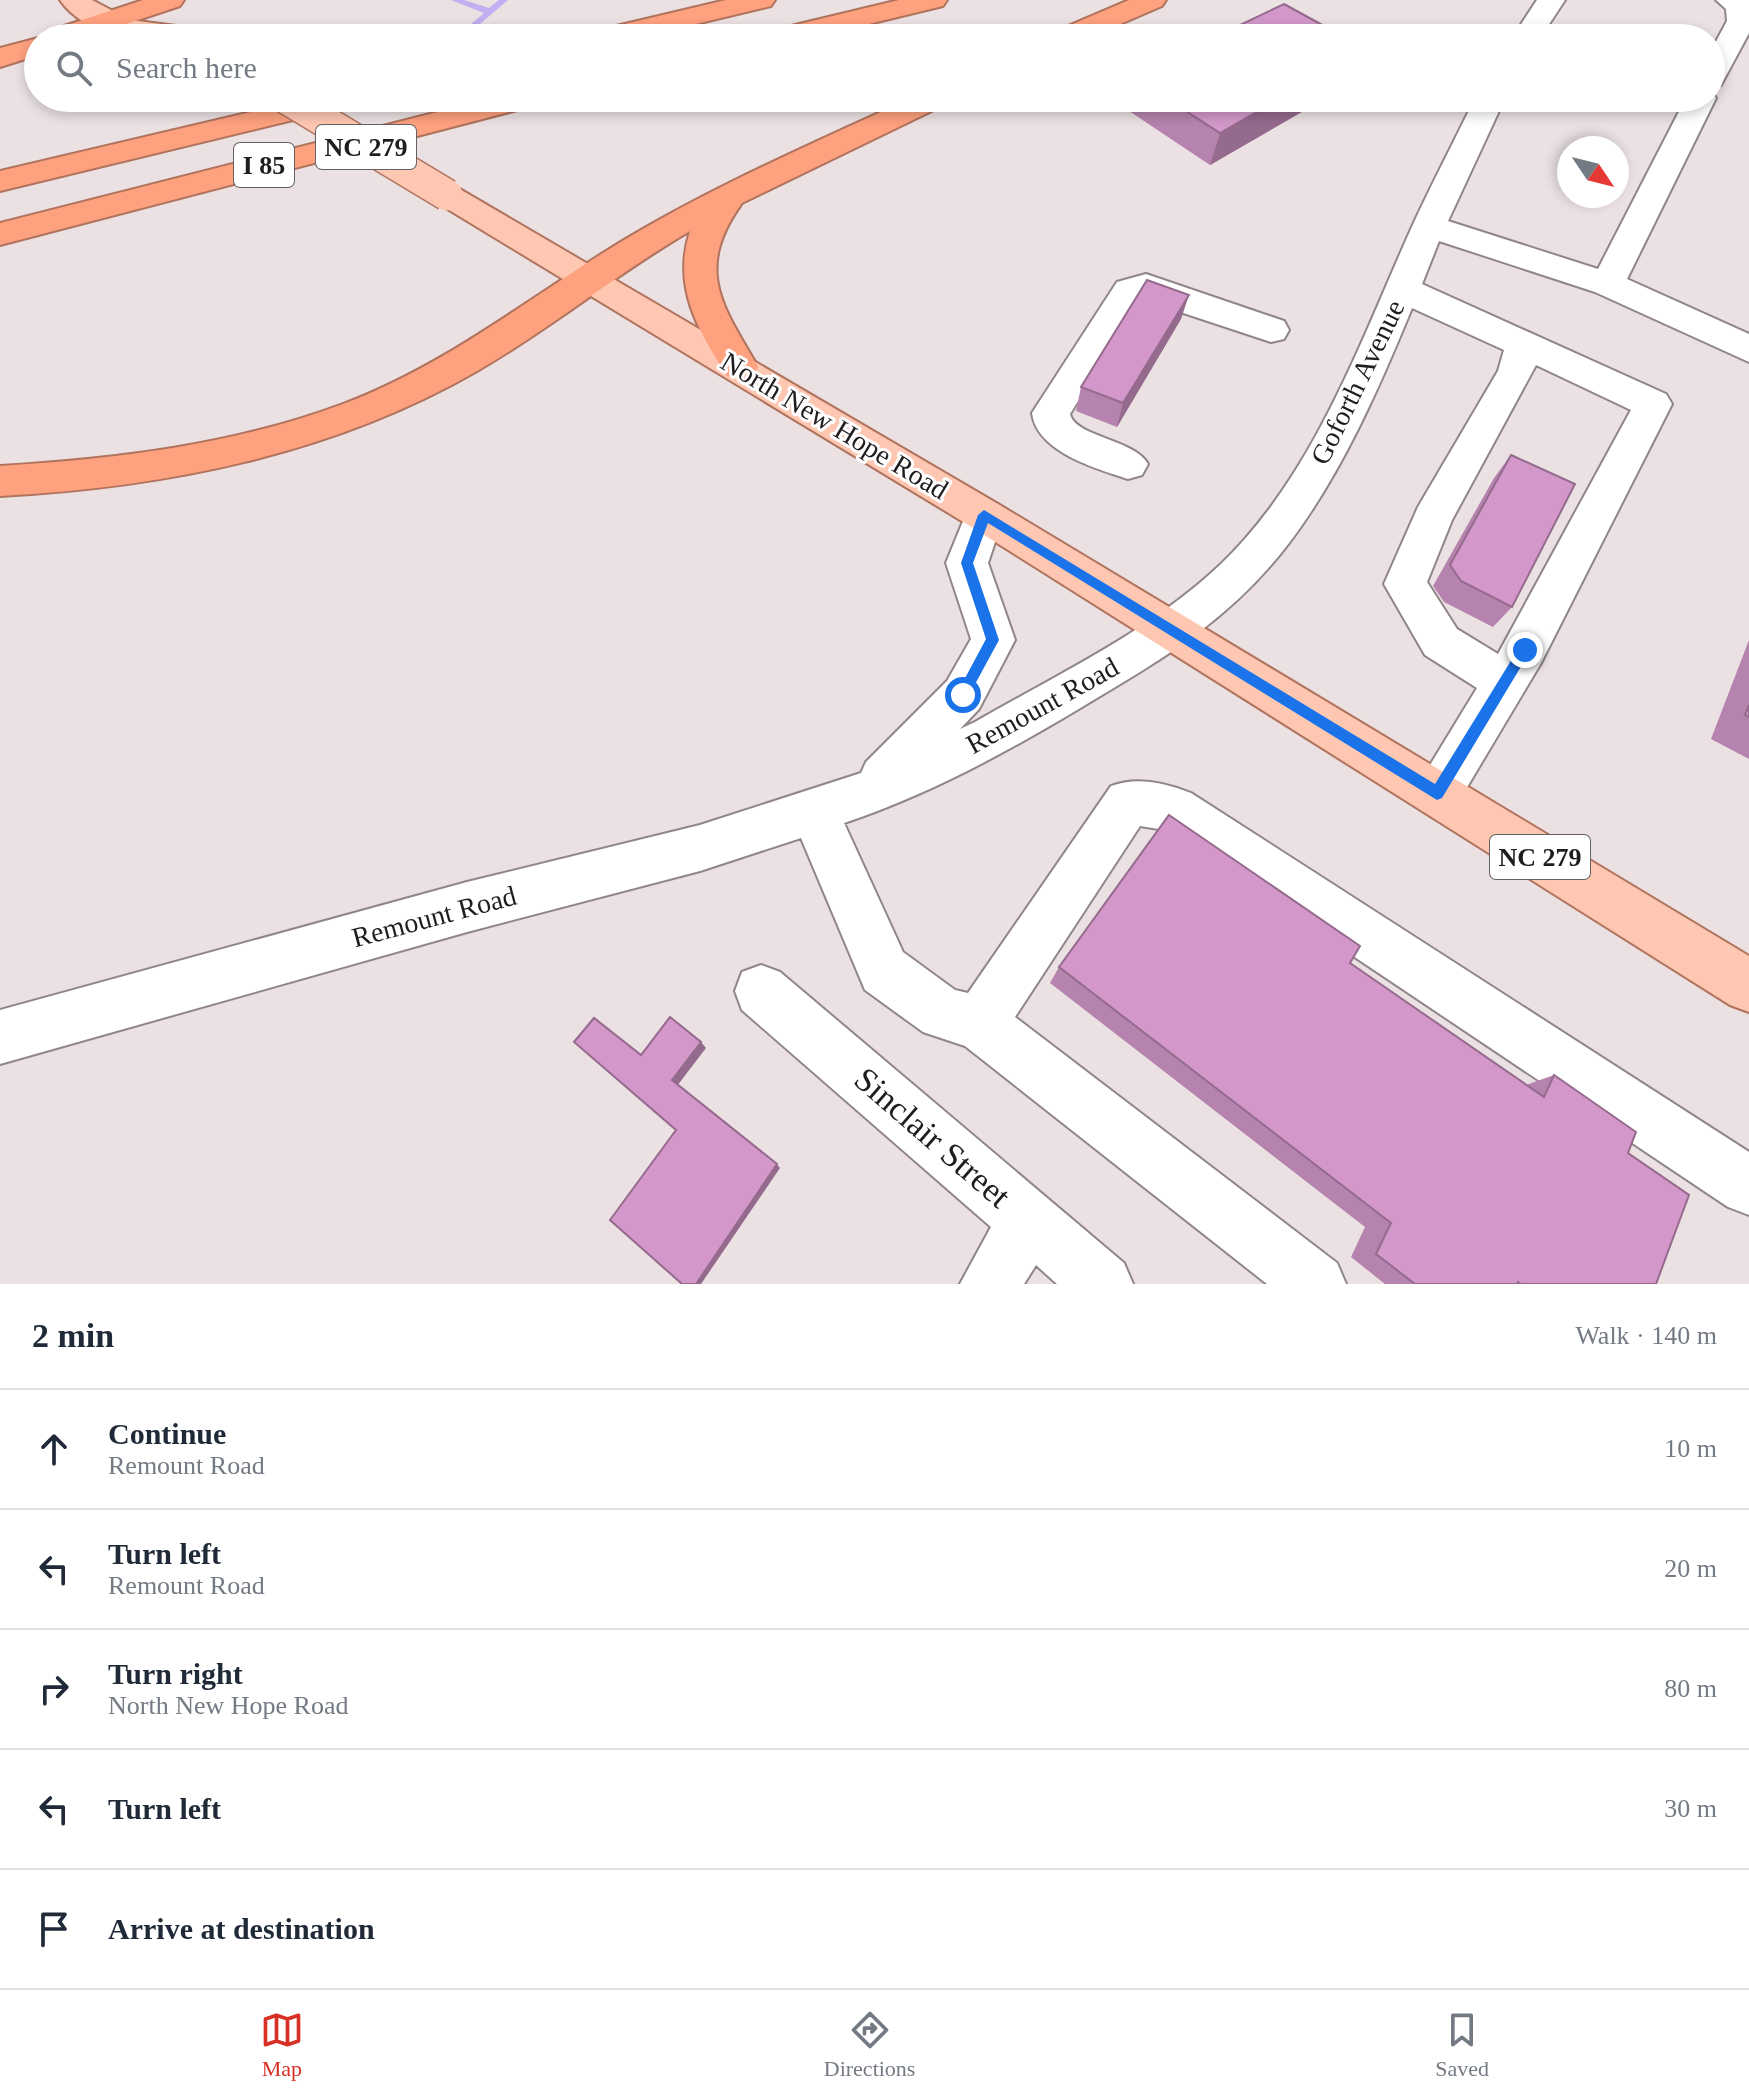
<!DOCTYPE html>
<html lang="en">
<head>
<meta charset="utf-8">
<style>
  body { margin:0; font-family:Georgia,serif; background:#f2f2f3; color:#1f2937 }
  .compass { position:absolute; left:1557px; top:136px; width:72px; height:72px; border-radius:50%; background:#fff; box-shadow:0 4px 12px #0003; rotate:125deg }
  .stop { position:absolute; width:24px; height:24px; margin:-18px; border:6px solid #1a73e8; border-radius:50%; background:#fff }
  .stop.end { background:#1a73e8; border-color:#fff; box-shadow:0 2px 8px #0008 }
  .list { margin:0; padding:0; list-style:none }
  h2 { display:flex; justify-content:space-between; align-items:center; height:104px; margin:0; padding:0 32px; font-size:34px }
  h2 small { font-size:26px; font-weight:400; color:#747a83 }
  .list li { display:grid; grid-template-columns:52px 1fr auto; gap:24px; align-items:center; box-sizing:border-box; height:120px; padding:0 32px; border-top:2px solid #e0e1e3 }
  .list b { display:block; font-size:30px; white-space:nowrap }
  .list p { margin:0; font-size:26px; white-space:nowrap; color:#747a83 }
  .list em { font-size:26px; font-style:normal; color:#747a83 }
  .icon { flex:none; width:44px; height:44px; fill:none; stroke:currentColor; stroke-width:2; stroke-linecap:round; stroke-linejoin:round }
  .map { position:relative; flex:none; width:1749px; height:1284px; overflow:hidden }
  .search { position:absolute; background:#fff; box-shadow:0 4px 12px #0003; left:24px; right:24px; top:24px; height:88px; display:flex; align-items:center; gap:20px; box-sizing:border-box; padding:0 28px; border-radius:44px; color:#747a83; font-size:30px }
  .sheet { height:704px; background:#fff }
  nav { display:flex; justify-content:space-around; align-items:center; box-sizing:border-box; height:112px; border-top:2px solid #e0e1e3; background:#fff; font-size:22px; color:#747a83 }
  nav a { display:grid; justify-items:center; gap:4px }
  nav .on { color:#d93025 }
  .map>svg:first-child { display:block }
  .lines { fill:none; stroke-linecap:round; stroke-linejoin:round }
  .stream { fill:#c2aef1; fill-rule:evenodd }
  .minor-casing { stroke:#908688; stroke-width:4 }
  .major-casing { stroke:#b0735d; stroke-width:4 }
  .highway-casing { stroke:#b0735d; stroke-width:4 }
  .minor { fill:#fff; fill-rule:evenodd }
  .major { fill:#fec7b2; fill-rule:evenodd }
  .highway { fill:#fda17f; fill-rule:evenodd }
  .major-bridge-casing { stroke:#b0735d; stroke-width:34; stroke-linecap:butt }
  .major-bridge { stroke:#fec7b2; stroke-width:31 }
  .wall { fill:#b583ad }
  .shaded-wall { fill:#946a8d }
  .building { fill:#d398c9; stroke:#946a8d; stroke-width:2 }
  .route { fill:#1a73e8 }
  .labels { text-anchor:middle; stroke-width:6; stroke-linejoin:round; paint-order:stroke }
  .shield { fill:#fff; stroke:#646162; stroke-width:2 }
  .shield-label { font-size:26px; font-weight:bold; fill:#211d1e }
  .street-label { font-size:28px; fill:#211d1e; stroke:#fff }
  .near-street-label { font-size:34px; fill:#211d1e; stroke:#fff }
</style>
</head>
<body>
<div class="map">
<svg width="1749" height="1284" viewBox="0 0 1749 1284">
  <rect width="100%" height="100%" fill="#ebe1e3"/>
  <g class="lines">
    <path class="stream" d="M451 0H464L489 8 499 0H508L467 35 462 32 464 30 484 13Z"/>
    <defs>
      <path id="minor" d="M1537 0H1565L1540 38H1512Z
        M1716 0H1749V33L1721 85 1711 88V51L1727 21 1726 9Z
        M1712 92 1716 98 1627 279 1749 334V362L1595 292 1439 241 1422 284 1666 394 1672 404 1541 663 1454 809 1437 815 1420 809 1413 793 1477 688 1425 655 1384 584 1418 507 1498 371 1504 350 1412 308C1379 388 1342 473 1289 543 1230 620 1164 658 1082 707 1007 752 928 795 844 823L903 952 955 990 968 993 1111 786C1137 776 1166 783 1191 793L1749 1152V1215L1728 1207 1165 830 1140 826 1015 1017 1337 1263 1346 1284H1267L965 1046 923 1032 865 990 801 838 700 871 467 932 0 1064V1010L467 882 700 825 861 773 866 762 947 681 971 639 946 563 970 504 984 499 998 504 1004 515 988 563 1015 640 979 709 960 729 975 722C1058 674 1149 632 1220 565 1314 475 1359 345 1411 229 1431 185 1454 142 1475 98H1505L1448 221 1598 269 1686 98H1711ZM1536 365 1631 410 1498 654 1457 629 1427 582 1452 520Z
        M1146 274 1284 321 1289 330 1284 339 1271 342 1141 299 1070 414C1075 437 1134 439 1148 464L1142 475 1128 479C1095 468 1037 452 1032 413L1117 282Z
        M761 965 780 972 1124 1263 1133 1284H1057L1036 1265 1024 1284H960L991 1227 742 1010 735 991 742 972Z"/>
      <path id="major" d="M60 0H92L130 20 184 27 200 38C154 38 91 44 60 0Z
        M447 185 458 188 998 504 1749 956V1012L1730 1005 970 526 436 202 431 195 436 188Z"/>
      <path id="highway" d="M143 0H184L180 6 84 38H38V55L0 67V48L42 37 46 32Z
        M726 0H775L771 6 637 38H587L591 32Z
        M899 0H947L943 6 811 38H762L766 32Z
        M1129 0H1166L1162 6 1088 38H1050L1054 32Z
        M310 98H363L359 104 0 191V171Z
        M493 98H544L540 104 0 245V223Z
        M911 98H950L946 104 742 203C694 270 722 305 758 367L753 376 740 380 727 376C698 330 672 287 690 231 616 274 550 329 477 371 331 455 166 487 0 496V466C117 459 233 445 343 404 447 365 531 296 624 240 716 185 814 143 911 98Z"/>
    </defs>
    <use href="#minor" class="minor-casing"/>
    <use href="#major" class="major-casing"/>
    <use href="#highway" class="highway-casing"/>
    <use href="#minor" class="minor"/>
    <use href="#major" class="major"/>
    <use href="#highway" class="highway"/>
    <defs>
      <path id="major-bridge" d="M286 98 447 195"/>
    </defs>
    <use href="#major-bridge" class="major-bridge-casing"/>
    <use href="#major-bridge" class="major-bridge"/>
  </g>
  <path class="wall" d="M1128 98H1326L1210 165 1126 109Z
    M1181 319 1117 427 1076 411 1081 387Z
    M1511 455 1512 607 1493 627 1444 602 1433 586 1494 478Z
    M1749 640V759L1711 739Z
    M1350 963 1526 1085 1554 1075 1628 1153 1656 1284H1385L1351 1257 1365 1227 1050 983 1059 967Z"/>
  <path class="shaded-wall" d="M1281 98H1326L1210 165 1220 133Z
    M1189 295 1181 319 1117 427 1123 403Z
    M701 1042 706 1048 677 1086 672 1080Z
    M777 1164 780 1168 701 1284H696Z"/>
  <path class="building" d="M1284 4 1346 38H1213Z
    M1166 98H1281L1220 133Z
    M1147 280 1189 295 1123 403 1081 387Z
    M1511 455 1575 484 1512 607 1461 581 1450 565Z
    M1749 705V717L1745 715Z
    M1169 815 1360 946 1350 963 1544 1097 1554 1075 1636 1132 1628 1153 1689 1195 1656 1284H1521L1518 1282 1517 1284H1415L1376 1254 1391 1223 1059 967Z
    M670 1017 701 1042 672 1080 777 1164 696 1284H682L610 1220 676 1130 574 1042 594 1018 641 1055Z"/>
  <path class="route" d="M984 510 1435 784 1520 646H1529L1531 650 1442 798 1437 800 988 523 973 563 999 640 967 699 963 701 956 695 986 639 961 563 978 515Z"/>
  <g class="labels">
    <g class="shield">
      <rect x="316" y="125" width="100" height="44" rx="6"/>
      <rect x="234" y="143" width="60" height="44" rx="6"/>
      <rect x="1490" y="835" width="100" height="44" rx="6"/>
    </g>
    <g class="shield-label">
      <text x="366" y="156">NC 279</text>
      <text x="264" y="174">I 85</text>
      <text x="1540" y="866">NC 279</text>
    </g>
    <g class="street-label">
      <text transform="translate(1357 382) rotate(-64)" y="10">Goforth Avenue</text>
      <text transform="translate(835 425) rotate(31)" y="10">North New Hope Road</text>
      <text transform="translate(1042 705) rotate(-29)" y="10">Remount Road</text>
      <text transform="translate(434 916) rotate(-15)" y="10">Remount Road</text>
    </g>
    <g class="near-street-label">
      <text transform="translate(933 1137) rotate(41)" y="12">Sinclair Street</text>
    </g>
  </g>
</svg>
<svg class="compass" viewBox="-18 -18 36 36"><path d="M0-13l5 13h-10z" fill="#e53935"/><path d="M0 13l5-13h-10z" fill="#747a83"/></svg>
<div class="stop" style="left:963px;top:695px"></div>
<div class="stop end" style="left:1525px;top:650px"></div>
<div class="search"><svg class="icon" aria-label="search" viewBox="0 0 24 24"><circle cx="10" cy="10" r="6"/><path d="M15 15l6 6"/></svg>Search here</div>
</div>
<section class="sheet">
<h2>2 min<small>Walk · 140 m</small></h2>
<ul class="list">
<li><svg class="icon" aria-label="ahead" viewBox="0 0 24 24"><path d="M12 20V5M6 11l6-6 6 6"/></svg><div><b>Continue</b><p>Remount Road</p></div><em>10 m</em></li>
<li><svg class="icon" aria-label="left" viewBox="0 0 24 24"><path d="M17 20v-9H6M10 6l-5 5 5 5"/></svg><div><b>Turn left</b><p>Remount Road</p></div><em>20 m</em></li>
<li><svg class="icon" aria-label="right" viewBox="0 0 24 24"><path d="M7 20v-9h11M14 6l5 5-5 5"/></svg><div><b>Turn right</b><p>North New Hope Road</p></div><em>80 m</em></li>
<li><svg class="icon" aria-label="left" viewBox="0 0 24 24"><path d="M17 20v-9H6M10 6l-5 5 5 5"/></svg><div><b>Turn left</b></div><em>30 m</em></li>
<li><svg class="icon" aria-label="arrive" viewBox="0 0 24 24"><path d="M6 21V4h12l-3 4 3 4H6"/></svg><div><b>Arrive at destination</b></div></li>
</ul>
</section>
<nav>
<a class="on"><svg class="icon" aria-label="map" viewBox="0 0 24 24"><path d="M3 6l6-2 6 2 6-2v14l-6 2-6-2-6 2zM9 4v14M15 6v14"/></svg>Map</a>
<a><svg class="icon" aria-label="directions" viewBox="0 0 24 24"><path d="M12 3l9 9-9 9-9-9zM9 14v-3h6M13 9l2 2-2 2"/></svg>Directions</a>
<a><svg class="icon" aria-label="saved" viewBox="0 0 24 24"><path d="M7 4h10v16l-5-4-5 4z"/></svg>Saved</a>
</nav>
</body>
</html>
